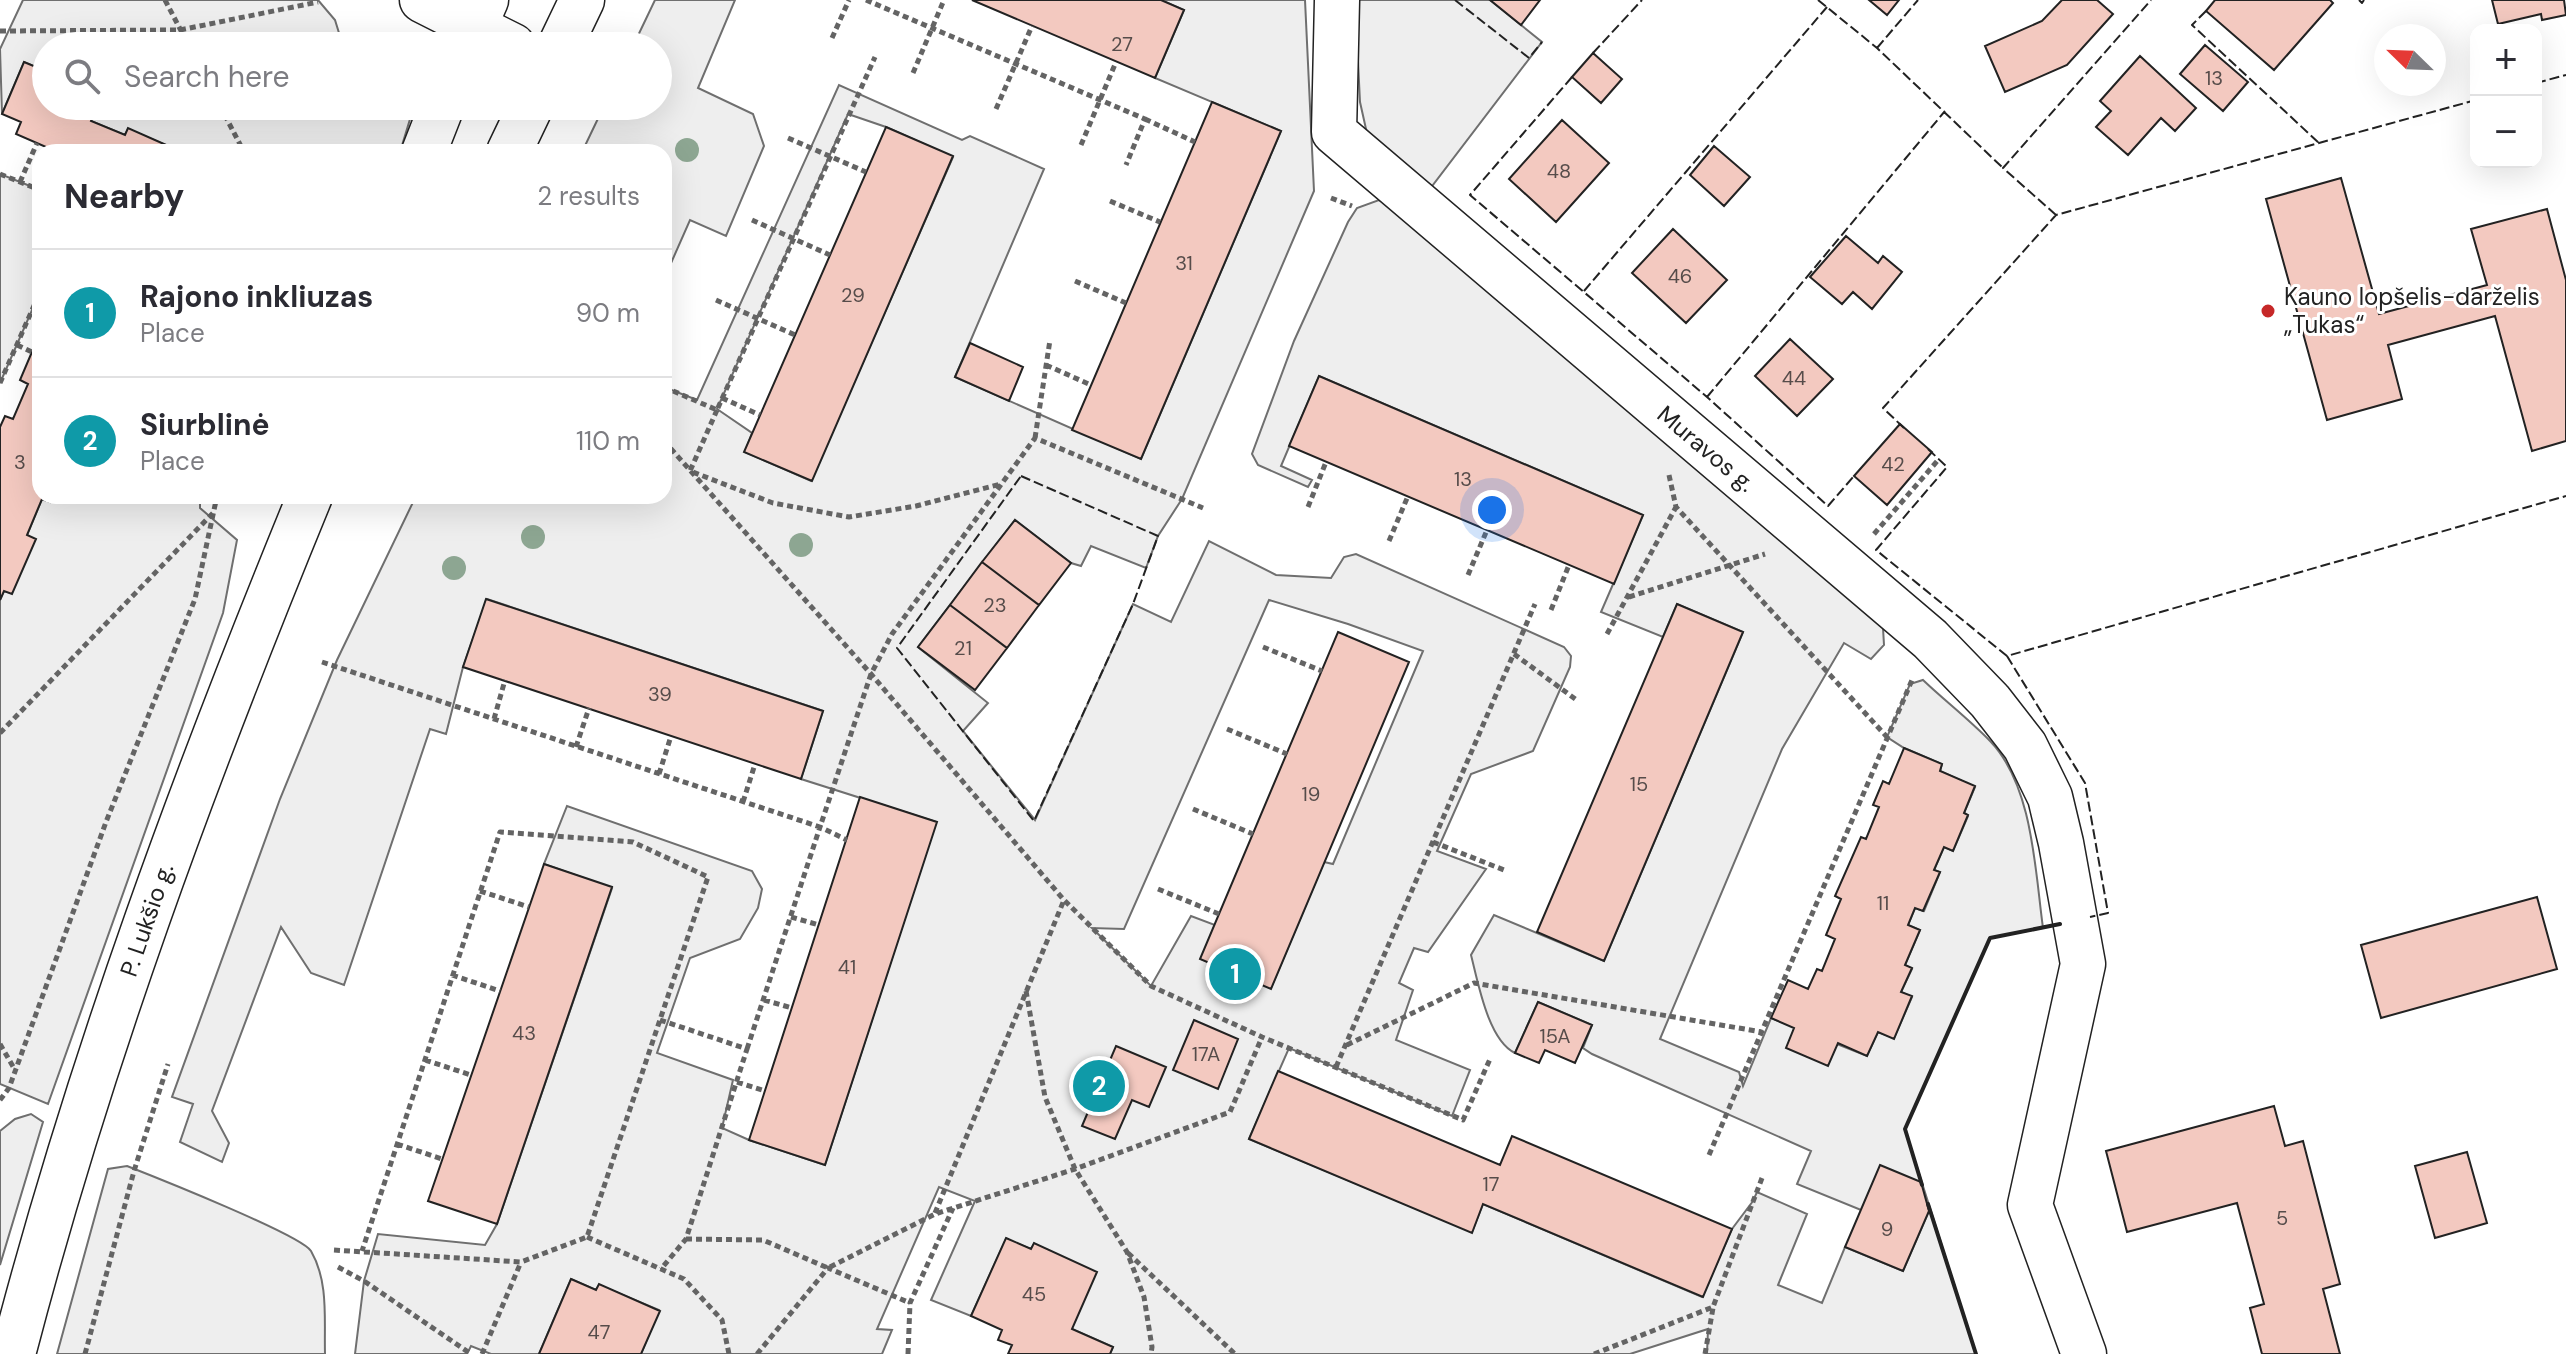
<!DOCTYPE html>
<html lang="en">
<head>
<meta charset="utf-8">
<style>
  body { margin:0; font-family:"DM Sans",sans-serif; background:#f2f2f3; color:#2b2b33 }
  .controls { position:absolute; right:24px; top:24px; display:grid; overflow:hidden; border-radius:16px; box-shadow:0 8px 32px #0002 }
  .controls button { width:72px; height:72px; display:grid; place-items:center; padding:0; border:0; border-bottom:2px solid #e1e1e2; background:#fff; color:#2b2b33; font:40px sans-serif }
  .compass { position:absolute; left:2374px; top:24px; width:72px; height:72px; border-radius:50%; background:#fff; box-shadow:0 8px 32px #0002; rotate:293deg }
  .you { position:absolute; left:1492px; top:510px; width:28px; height:28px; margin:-20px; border:6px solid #fff; border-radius:50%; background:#1a73e8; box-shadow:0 0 0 12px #1a73e833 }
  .badge { display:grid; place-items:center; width:52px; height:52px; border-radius:50%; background:#b45309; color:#fff; font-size:26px; font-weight:700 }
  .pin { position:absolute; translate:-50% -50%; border:4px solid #fff; box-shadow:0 2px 8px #0006 }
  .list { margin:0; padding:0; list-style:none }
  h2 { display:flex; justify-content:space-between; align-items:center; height:104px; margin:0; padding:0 32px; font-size:34px }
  h2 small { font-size:26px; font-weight:400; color:#7c7c81 }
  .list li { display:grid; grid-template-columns:52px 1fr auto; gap:24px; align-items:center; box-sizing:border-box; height:128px; padding:0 32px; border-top:2px solid #e1e1e2 }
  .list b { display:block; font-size:30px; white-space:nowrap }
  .list p { margin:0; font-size:26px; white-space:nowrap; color:#7c7c81 }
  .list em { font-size:26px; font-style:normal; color:#7c7c81 }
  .icon { flex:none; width:44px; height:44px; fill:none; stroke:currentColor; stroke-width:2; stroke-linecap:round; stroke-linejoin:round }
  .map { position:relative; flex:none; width:2566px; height:1354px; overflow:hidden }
  .search { position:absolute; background:#fff; box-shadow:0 8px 32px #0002; left:32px; top:32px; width:640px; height:88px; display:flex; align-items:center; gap:20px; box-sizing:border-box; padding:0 28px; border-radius:44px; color:#7c7c81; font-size:30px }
  .panel { position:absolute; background:#fff; box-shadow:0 8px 32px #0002; left:32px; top:144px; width:640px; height:360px; border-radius:24px }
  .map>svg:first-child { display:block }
  .green { fill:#eee; stroke:#6f6f6f; stroke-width:2; fill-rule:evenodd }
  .building { fill:#f3c9c0; stroke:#222; stroke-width:2 }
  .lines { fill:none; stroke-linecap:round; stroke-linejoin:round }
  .minor-casing { stroke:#222; stroke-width:47 }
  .major-casing { stroke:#222; stroke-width:47 }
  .path { stroke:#646464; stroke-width:5; stroke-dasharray:6 4; stroke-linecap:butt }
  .minor { stroke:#fff; stroke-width:44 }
  .major { stroke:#fff; stroke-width:44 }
  .fence { stroke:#222; stroke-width:2; stroke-dasharray:10 4; stroke-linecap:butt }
  .wall { stroke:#222; stroke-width:4 }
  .tree { fill:#8da692 }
  .poi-dot { fill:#c62828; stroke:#fff; stroke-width:3 }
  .labels { text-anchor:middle; stroke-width:6; stroke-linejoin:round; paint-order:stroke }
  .number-label { font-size:20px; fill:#564c4a }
  .poi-label { font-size:24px; fill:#222; stroke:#fff; text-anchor:start }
  .street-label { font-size:24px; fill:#222; stroke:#fff }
</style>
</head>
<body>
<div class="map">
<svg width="2566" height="1354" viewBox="0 0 2566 1354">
  <rect width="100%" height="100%" fill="#fff"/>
  <path class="green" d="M23 0H318L335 20 343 46H46V63L43 70 24 62 2 114 0 49Z
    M655 0H735L698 88 753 114 764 146 726 236 690 220 664 279V152H582L604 106H658V46H633Z
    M1161 0H1305L1314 191 1182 499 1158 536 1146 568 1091 546 1081 566 1071 563 1015 520 918 647 988 703 963 731 1035 820 1133 604 1171 622 1209 541 1276 575 1331 578 1344 557 1356 554 1564 647 1571 656 1570 667 1533 751 1471 774 1437 851 1486 869 1428 952 1414 948 1399 983 1413 990 1396 1040 1470 1070 1452 1116 1289 1048 1249 1139 1472 1232 1483 1204 1702 1297 1732 1229 1753 1201 1757 1192 1807 1214 1778 1285 1822 1303 1845 1247 1903 1271 1929 1211 1861 1210 1797 1184 1811 1151 1592 1054 1583 1048 1592 1025 1538 1002 1515 1053C1488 1040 1478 982 1471 955L1494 915 1604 961 1743 632 1677 604 1663 637 1601 612 1643 515 1319 376 1281 466 1312 480 1308 487 1258 465 1252 454 1294 341 1348 222 1357 208 1379 200 1393 205 1883 628 1884 645 1871 659 1844 643 1782 749 1660 1039 1739 1072 1743 1086 1771 1018 1867 1056 1878 1032 1894 1038 1912 997 1901 992 1912 969 1905 965 1920 930 1908 925 1915 908 1924 911 1940 872 1934 870 1944 847 1953 851 1968 816 1964 813 1975 787 1940 771 1942 764 1904 748 1887 737 1910 684 1923 680C1945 701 1970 720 1991 742 2033 787 2035 870 2043 928L1990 938 1905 1129 1976 1354H1707L1708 1329 1630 1354H1110L1113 1347 1072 1329 1034 1244 1031 1249 1006 1239 971 1316 931 1300 975 1201 939 1187 877 1329 892 1330 882 1354H641L659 1310 599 1285 596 1290 571 1279 539 1354H491L471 1346 467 1354H355L364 1281 378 1234 485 1245 497 1224 612 888 544 864 567 806 752 871 762 889 758 908 740 939 690 958 657 1053 733 1080 722 1128 749 1140 825 1165 936 822 801 779 823 711 487 599 463 667 446 734 430 729 344 985 311 973 281 927 212 1111 229 1143 222 1162 180 1142 193 1104 172 1097 280 799 337 660 416 496H664V387L697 400 839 85 962 140 970 136 1044 169 955 377 1141 459 1281 131 1155 78 1184 10ZM848 114 886 127 953 157 811 481 745 452 752 433 717 409ZM1269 600 1348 624 1423 651 1333 864 1324 862 1271 988 1201 959 1215 925 1191 916 1151 986 1092 928 1124 929Z
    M1355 0H1490L1542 42 1426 194 1370 147 1360 102Z
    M97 106H414L400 152H182L128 129 125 135 91 121Z
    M0 174 40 190V292L0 383Z
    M53 496H200V508L237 540 223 613 48 1104 0 1084V600L4 591 12 593 27 535 42 499 50 502Z
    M31 1114 43 1122 0 1265V1131L15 1119Z
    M127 1166C155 1177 301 1235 311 1251 329 1282 324 1320 325 1354H57L108 1169Z"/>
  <path class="building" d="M972 0H1161L1184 10 1155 78Z
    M1490 0H1540L1521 25Z
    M1869 0H1899L1887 15Z
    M2062 0H2097L2113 14 2067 65 2005 92 1985 46 2042 21Z
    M2215 0H2330L2333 3 2274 70 2206 11Z
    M2492 0H2564L2566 15 2542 20 2541 14 2498 24Z
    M2205 45 2248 82 2223 111 2180 74Z
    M1593 53 1622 79 1601 103 1572 77Z
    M2140 56 2196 108 2175 131 2161 118 2128 155 2096 127 2111 111 2100 101Z
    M24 62 43 70 46 63V106H97L91 121 125 135 128 128 182 152H52L53 150 16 134 21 122 2 114Z
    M1212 102 1281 131 1141 459 1072 430Z
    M1562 120 1609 163 1556 222 1509 179Z
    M886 127 953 156 812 481 744 452Z
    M1714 146 1750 177 1724 206 1690 175Z
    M2341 178 2379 314 2487 285 2471 229 2547 209 2566 280V441L2532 451 2495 316 2388 345 2402 399 2327 420 2266 199Z
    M1673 229 1727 280 1686 323 1632 273Z
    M1846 236 1878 263 1883 256 1902 272 1872 309 1853 292 1842 304 1810 277Z
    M40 333V496H53L50 502 42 499 27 535 36 539 12 594 4 591 0 600V427L5 416 13 419 28 384 20 380Z
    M1790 339 1833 379 1797 416 1755 376Z
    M970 343 1023 367 1009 401 955 377Z
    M1319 376 1643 515 1614 584 1289 446Z
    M1900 424 1932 452 1887 505 1854 476Z
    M1015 520 1071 563 1039 605 982 562Z
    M982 562 1039 605 1007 648 950 605Z
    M486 599 823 711 801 779 463 667Z
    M1677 604 1743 632 1604 961 1537 932Z
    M950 605 1007 648 975 690 918 647Z
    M1338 632 1409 662 1271 989 1200 959Z
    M1904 748 1942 764 1940 771 1975 786 1964 813 1968 815 1953 851 1944 847 1934 870 1940 872 1923 911 1915 908 1908 925 1920 930 1905 965 1912 968 1901 992 1912 996 1894 1039 1878 1032 1867 1056 1838 1043 1828 1066 1786 1048 1794 1028 1771 1018 1788 980 1808 989 1817 969 1822 971 1835 939 1826 935 1841 899 1835 896 1861 837 1866 839 1879 807 1873 805 1883 781 1889 784Z
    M860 797 937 822 825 1165 749 1140Z
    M544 864 612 887 497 1224 428 1201Z
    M2537 897 2557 969 2381 1018 2361 945Z
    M1538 1002 1592 1025 1575 1063 1545 1050 1539 1063 1515 1053Z
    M1194 1020 1238 1039 1218 1089 1173 1070Z
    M1116 1046 1166 1067 1149 1107 1132 1100 1115 1139 1082 1126Z
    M1278 1071 1500 1165 1512 1136 1732 1229 1703 1297 1483 1204 1472 1233 1249 1139Z
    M2274 1106 2285 1146 2303 1141 2340 1284 2323 1289 2340 1354H2262L2250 1308 2264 1304 2237 1203 2127 1232 2106 1151Z
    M2467 1152 2487 1223 2435 1238 2415 1166Z
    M1880 1165 1921 1182 1929 1211 1903 1271 1845 1247Z
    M1006 1238 1031 1249 1034 1243 1097 1272 1072 1329 1113 1347 1110 1354H1008L1012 1345 998 1340 1002 1330 971 1316Z
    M571 1279 596 1290 599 1284 660 1311 641 1354H539Z"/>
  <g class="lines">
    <defs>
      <path id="minor" d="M422 0 513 46
        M1337 0 1334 132 1930 639 1990 701 2025 746 2050 797 2061 843 2083 964 2030 1205 2084 1354"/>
      <path id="major" d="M466 46 486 0
        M560 46 582 0
        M424 152 442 106
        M509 152 531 106
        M13 1354C89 1061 195 776 310 496"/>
    </defs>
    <use href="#minor" class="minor-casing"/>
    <use href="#major" class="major-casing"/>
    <path class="path" d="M165 0 189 46
      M866 0 1145 119 1126 165
      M0 31 180 30 318 2
      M832 38 849 0
      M913 73 944 0
      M220 106 244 152
      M996 109 1032 26
      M1145 119 1195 142
      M788 138 866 172
      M1081 145 1116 62
      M0 174 40 190
      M20 182 37 143
      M1331 198 1352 206
      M1110 201 1160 222
      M752 220 830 255
      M1075 281 1126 303
      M716 300 795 335
      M17 345 32 352
      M1046 365 1091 385
      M0 383 40 292
      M664 387 717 410 875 57
      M722 398 760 415
      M717 410 690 471 773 503 849 517 916 506 1001 484
      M1035 438 1050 340
      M664 441 871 674 1064 900 1151 986 1262 1037 1463 1120 1490 1059
      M1669 475 1676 507 1887 737
      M1308 507 1326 462
      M1874 534 1939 459
      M1389 541 1408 496
      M1468 575 1487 530
      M1629 597 1765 554
      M1551 610 1569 565
      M1607 634 1676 507
      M1263 647 1322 671
      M1514 654 1578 701
      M322 662 820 827 871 674 892 634 1035 438 1203 508
      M494 719 505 680
      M1227 729 1287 754
      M0 733 213 513
      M576 747 589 708
      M659 774 671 736
      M743 802 755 764
      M1193 809 1253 834
      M1433 842 1504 870
      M1158 889 1219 914
      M480 891 529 907
      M791 917 819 925
      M452 975 500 991
      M1026 991 1045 1097 1075 1169 1127 1252 1144 1297 1152 1347 1151 1354
      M764 1000 792 1008
      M660 1020 747 1049 686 1239 661 1269
      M0 1044 15 1070
      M1347 1045 1474 983 1762 1032
      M747 1049 820 827 847 840
      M425 1060 471 1075
      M1336 1067 1535 604
      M737 1082 765 1091
      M0 1100 9 1088 106 822 195 599 217 496
      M397 1144 442 1159
      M1709 1155 1912 680
      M935 1213 1064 900
      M587 1237 684 1279 722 1320 729 1354
      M686 1239 763 1240 828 1268 935 1214 1075 1169 1230 1112 1262 1037
      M334 1250 521 1262 587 1237 708 877 633 842 500 832 362 1251
      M1128 1253 1235 1354
      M338 1267 364 1281 471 1354
      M85 1354 134 1171 168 1064
      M482 1354 521 1262
      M757 1354 828 1268 910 1303
      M908 1354 910 1303 953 1208
      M1594 1354 1713 1307 1762 1178
      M1705 1354 1713 1308"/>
    <use href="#minor" class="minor"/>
    <use href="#major" class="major"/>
    <path class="fence" d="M1455 0 1529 58 1542 42
      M1818 0 1877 48 2003 168
      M2359 0 2362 3 2364 0
      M2206 11 2192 25 2319 143
      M1877 48 1918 0
      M1593 53 1642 0
      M1572 77 1470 195 1707 397 1828 506 1854 476
      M2536 83 2566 75
      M2056 215 2003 168 2151 0
      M1584 291 1827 7
      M1707 397 1945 111
      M1904 428 1883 408 2056 215 2476 100
      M1928 449 1947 467 1876 550 2007 656 2566 496
      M1021 476 1158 536 1133 604 1034 821 897 648Z
      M2007 656 2085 783 2108 913 2090 917"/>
    <path class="wall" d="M1922 1185 1905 1129 1990 938 2060 924
      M1928 1204 1976 1354"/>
  </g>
  <g class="tree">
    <circle cx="687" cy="150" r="12"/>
    <circle cx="533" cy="537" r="12"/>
    <circle cx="801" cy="545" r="12"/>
    <circle cx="454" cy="568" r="12"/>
  </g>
  <circle class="poi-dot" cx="2268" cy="311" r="8"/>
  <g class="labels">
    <g class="number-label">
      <text x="1122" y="51">27</text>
      <text x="2214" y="85">13</text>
      <text x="1559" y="178">48</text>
      <text x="1184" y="270">31</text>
      <text x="1680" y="283">46</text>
      <text x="853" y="302">29</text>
      <text x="1794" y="385">44</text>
      <text x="20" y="469">3</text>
      <text x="1893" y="471">42</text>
      <text x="1463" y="486">13</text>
      <text x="995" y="612">23</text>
      <text x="963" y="655">21</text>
      <text x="660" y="701">39</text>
      <text x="1639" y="791">15</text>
      <text x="1311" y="801">19</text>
      <text x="1883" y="910">11</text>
      <text x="847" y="974">41</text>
      <text x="524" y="1040">43</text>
      <text x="1555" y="1043">15A</text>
      <text x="1206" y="1061">17A</text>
      <text x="1491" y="1191">17</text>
      <text x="2282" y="1225">5</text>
      <text x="1887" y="1236">9</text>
      <text x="1034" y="1301">45</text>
      <text x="599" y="1339">47</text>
    </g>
    <g class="poi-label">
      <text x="2284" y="305">Kauno lopšelis-darželis<tspan x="2284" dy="28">„Tukas“</tspan></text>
    </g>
    <g class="street-label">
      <text transform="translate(1706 449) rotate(40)" y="8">Muravos g.</text>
      <text transform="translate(147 920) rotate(-71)" y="8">P. Lukšio g.</text>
    </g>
  </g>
</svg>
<div class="controls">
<button>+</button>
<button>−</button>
</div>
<svg class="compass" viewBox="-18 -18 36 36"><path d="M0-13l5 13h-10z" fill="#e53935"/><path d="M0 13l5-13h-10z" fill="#7c7c81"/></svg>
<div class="you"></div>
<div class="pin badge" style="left:1235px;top:974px;background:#0f9aa8">1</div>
<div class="pin badge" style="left:1099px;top:1086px;background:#0f9aa8">2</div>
<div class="search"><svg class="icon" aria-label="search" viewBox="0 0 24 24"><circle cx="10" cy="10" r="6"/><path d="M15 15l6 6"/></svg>Search here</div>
<section class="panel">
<h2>Nearby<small>2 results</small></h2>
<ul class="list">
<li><span class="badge" style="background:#0f9aa8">1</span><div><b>Rajono inkliuzas</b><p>Place</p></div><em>90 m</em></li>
<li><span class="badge" style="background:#0f9aa8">2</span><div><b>Siurblinė</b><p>Place</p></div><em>110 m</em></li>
</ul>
</section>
</div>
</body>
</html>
